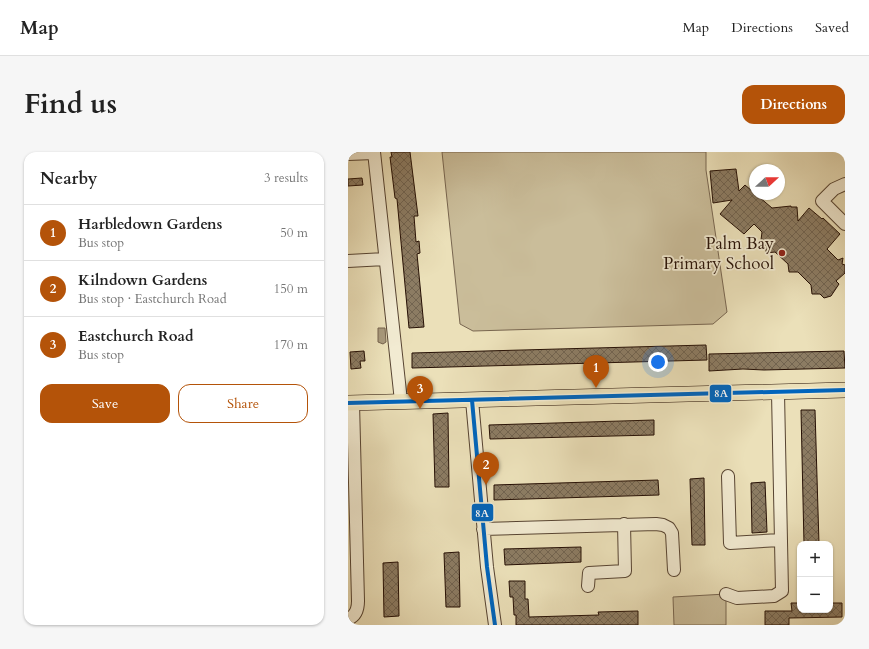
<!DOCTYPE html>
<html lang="en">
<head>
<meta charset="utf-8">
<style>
  body { margin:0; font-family:Cardo,serif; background:#f6f6f6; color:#222 }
  .controls { position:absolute; right:12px; bottom:12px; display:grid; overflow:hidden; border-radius:8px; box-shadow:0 1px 3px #0004 }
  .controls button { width:36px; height:36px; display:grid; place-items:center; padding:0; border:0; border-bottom:1px solid #e0e0e0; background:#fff; color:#222; font:20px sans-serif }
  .compass { position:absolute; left:401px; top:12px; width:36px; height:36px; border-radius:50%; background:#fff; box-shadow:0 1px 3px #0004; rotate:69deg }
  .you { position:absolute; left:310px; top:210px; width:14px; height:14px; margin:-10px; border:3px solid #fff; border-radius:50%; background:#1a73e8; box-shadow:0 0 0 6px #1a73e833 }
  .badge { display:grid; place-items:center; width:26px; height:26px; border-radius:50%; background:#b45309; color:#fff; font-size:13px; font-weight:700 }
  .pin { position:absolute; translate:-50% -33px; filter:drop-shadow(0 1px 2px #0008) }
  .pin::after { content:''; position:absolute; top:21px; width:14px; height:12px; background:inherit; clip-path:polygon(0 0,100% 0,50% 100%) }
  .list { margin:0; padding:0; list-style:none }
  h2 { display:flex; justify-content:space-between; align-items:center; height:52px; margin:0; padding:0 16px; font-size:17px }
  h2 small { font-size:13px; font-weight:400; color:#767676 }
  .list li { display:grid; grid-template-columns:26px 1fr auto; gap:12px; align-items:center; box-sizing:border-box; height:56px; padding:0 16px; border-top:1px solid #e0e0e0 }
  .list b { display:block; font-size:15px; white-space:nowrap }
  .list p { margin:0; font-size:13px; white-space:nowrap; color:#767676 }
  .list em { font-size:13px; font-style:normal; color:#767676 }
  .actions { display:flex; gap:8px; padding:12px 16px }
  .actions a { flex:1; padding:9px 0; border:1px solid #b45309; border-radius:12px; text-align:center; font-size:14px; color:#b45309 }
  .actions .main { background:#b45309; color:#fff }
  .map { position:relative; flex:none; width:497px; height:473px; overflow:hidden; border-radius:12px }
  header { display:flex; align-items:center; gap:24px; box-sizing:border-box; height:56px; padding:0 20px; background:#fff; border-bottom:1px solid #e0e0e0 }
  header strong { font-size:19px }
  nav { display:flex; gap:22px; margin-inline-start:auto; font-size:14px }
  .intro { display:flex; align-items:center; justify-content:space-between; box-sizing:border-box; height:96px; padding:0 24px }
  h1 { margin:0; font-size:28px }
  .button { padding:10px 18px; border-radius:12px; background:#b45309; color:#fff; font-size:14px; font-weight:700 }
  main { display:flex; gap:24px; padding:0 24px }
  aside { flex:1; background:#fff; border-radius:12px; box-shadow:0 1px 3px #0004 }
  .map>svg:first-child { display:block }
  .green { fill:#cabd9a; stroke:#786650 }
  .water { fill:#a8997c; stroke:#74624c }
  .building { fill:url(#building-cross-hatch); stroke:#261005 }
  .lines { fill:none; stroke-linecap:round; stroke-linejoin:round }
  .minor-casing { stroke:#574432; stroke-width:14 }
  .major-casing { stroke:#261005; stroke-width:16 }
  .minor { stroke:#f2ebd2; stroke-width:12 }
  .major { stroke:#ebe0b9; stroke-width:15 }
  .bus-1-casing { stroke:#f2ebd2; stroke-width:7 }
  .bus-1 { stroke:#0065bd; stroke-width:4 }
  .poi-dot { fill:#8f2418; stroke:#f2ebd2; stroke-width:1.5 }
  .labels { text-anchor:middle; stroke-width:3.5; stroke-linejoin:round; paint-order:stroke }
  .poi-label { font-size:17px; fill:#261005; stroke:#f2ebd2; text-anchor:end }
  .line-badge { stroke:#f2ebd2; stroke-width:1.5 }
  .badge-label { font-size:11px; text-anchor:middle; font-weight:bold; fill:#fff }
</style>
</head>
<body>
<header>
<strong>Map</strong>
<nav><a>Map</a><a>Directions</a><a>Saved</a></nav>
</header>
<div class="intro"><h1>Find us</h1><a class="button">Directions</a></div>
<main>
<aside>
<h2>Nearby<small>3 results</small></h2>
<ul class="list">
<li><span class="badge">1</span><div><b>Harbledown Gardens</b><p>Bus stop</p></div><em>50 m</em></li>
<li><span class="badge">2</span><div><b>Kilndown Gardens</b><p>Bus stop · Eastchurch Road</p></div><em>150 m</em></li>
<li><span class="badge">3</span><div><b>Eastchurch Road</b><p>Bus stop</p></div><em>170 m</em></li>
</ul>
<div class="actions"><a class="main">Save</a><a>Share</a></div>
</aside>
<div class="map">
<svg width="497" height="473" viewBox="0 0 497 473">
  <defs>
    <pattern id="building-cross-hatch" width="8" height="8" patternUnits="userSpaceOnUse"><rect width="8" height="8" fill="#8c7c63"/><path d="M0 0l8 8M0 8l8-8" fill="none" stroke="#726450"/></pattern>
  </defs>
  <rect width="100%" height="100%" fill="#ebe0b9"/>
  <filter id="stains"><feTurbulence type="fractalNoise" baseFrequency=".005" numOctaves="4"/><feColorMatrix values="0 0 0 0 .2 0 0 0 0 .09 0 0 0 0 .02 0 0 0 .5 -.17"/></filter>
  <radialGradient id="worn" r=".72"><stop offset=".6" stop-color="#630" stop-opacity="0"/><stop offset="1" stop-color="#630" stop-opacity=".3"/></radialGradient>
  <path class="green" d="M94 0H358V18L379 160 365 172 125 179 112 172Z
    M378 442V473H326L325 445Z"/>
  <path class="water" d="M30 176H37L38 190 35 192 30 190Z"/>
  <path class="building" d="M43 0H62L70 64H66L68 90 71 89 72 101 69 102 76 175 61 176 49 47 47 46 42 5H44Z
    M388 17 391 39 397 33 424 56 443 54V55H449L450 69 461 56 474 67 475 66 492 82 479 97 490 108 495 106 494 112 497 113V121L488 129 491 132 483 144 476 146 472 142H464L463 133 450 120H441L440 112 427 100 418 101V92L413 88 414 80 406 72 396 82 372 62 384 48 365 51 362 19Z
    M14 26 15 33 0 34V27Z
    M358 193 359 208 64 216V201Z
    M16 199 17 209H12L13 216 3 217 2 200Z
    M496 199 497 216 416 218 395 217 361 219V202Z
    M453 258H467L471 392H456Z
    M100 261 101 335H87L85 262Z
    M306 268V283L142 287 141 273Z
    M356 326 357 393H344L342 327Z
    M310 328 311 343 146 348V333Z
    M417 330 419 380 404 381 403 331Z
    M233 395V410L157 413 156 397Z
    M111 400 112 455H98L96 401Z
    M50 410 51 464 36 465 35 411Z
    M161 429H177V447H180L181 465 251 463 250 460 290 459V473H168V463H166L165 445H162Z
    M443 451H452V458H482V451H494V465L441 466V473H417V459H444Z"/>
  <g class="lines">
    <defs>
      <path id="minor" d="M26 0 53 249
        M0 2 26 1
        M497 32 486 37 474 49 497 72
        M0 109 37 107
        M124 248 139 415 147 473
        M380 324 382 391 432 388
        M135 377 308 372 315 373 321 376 324 381 326 418
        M240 434 241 421 277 419 276 372
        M378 442 389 446 426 444 434 439 430 241
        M0 467C8 464 10 457 10 449L5 251"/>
      <path id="major" d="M0 251 497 238"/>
    </defs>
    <use href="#minor" class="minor-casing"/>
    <use href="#major" class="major-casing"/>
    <use href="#minor" class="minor"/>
    <use href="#major" class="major"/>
    <defs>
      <path id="bus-1" d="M124 248 139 415 147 473
        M0 251 497 238"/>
    </defs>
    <use href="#bus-1" class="bus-1-casing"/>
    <use href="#bus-1" class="bus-1"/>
  </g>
  <circle class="poi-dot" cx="434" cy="101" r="4"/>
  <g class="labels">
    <g class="poi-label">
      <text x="426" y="97">Palm Bay<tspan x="426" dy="20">Primary School</tspan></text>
    </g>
  </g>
  <g class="line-badge">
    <rect x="361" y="232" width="23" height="19" rx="4" fill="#0065bd"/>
    <rect x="123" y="351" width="23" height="19" rx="4" fill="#0065bd"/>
  </g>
  <g class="badge-label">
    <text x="373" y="245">8A</text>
    <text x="134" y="365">8A</text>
  </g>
  <rect width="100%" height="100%" filter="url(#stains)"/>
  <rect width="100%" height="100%" fill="url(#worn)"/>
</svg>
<div class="controls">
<button>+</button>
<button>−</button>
</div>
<svg class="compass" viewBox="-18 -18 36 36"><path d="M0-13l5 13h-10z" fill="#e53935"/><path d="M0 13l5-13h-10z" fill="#767676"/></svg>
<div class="you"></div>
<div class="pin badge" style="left:248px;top:236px">1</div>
<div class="pin badge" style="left:138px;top:333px">2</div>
<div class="pin badge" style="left:72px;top:257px">3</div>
</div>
</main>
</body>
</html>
